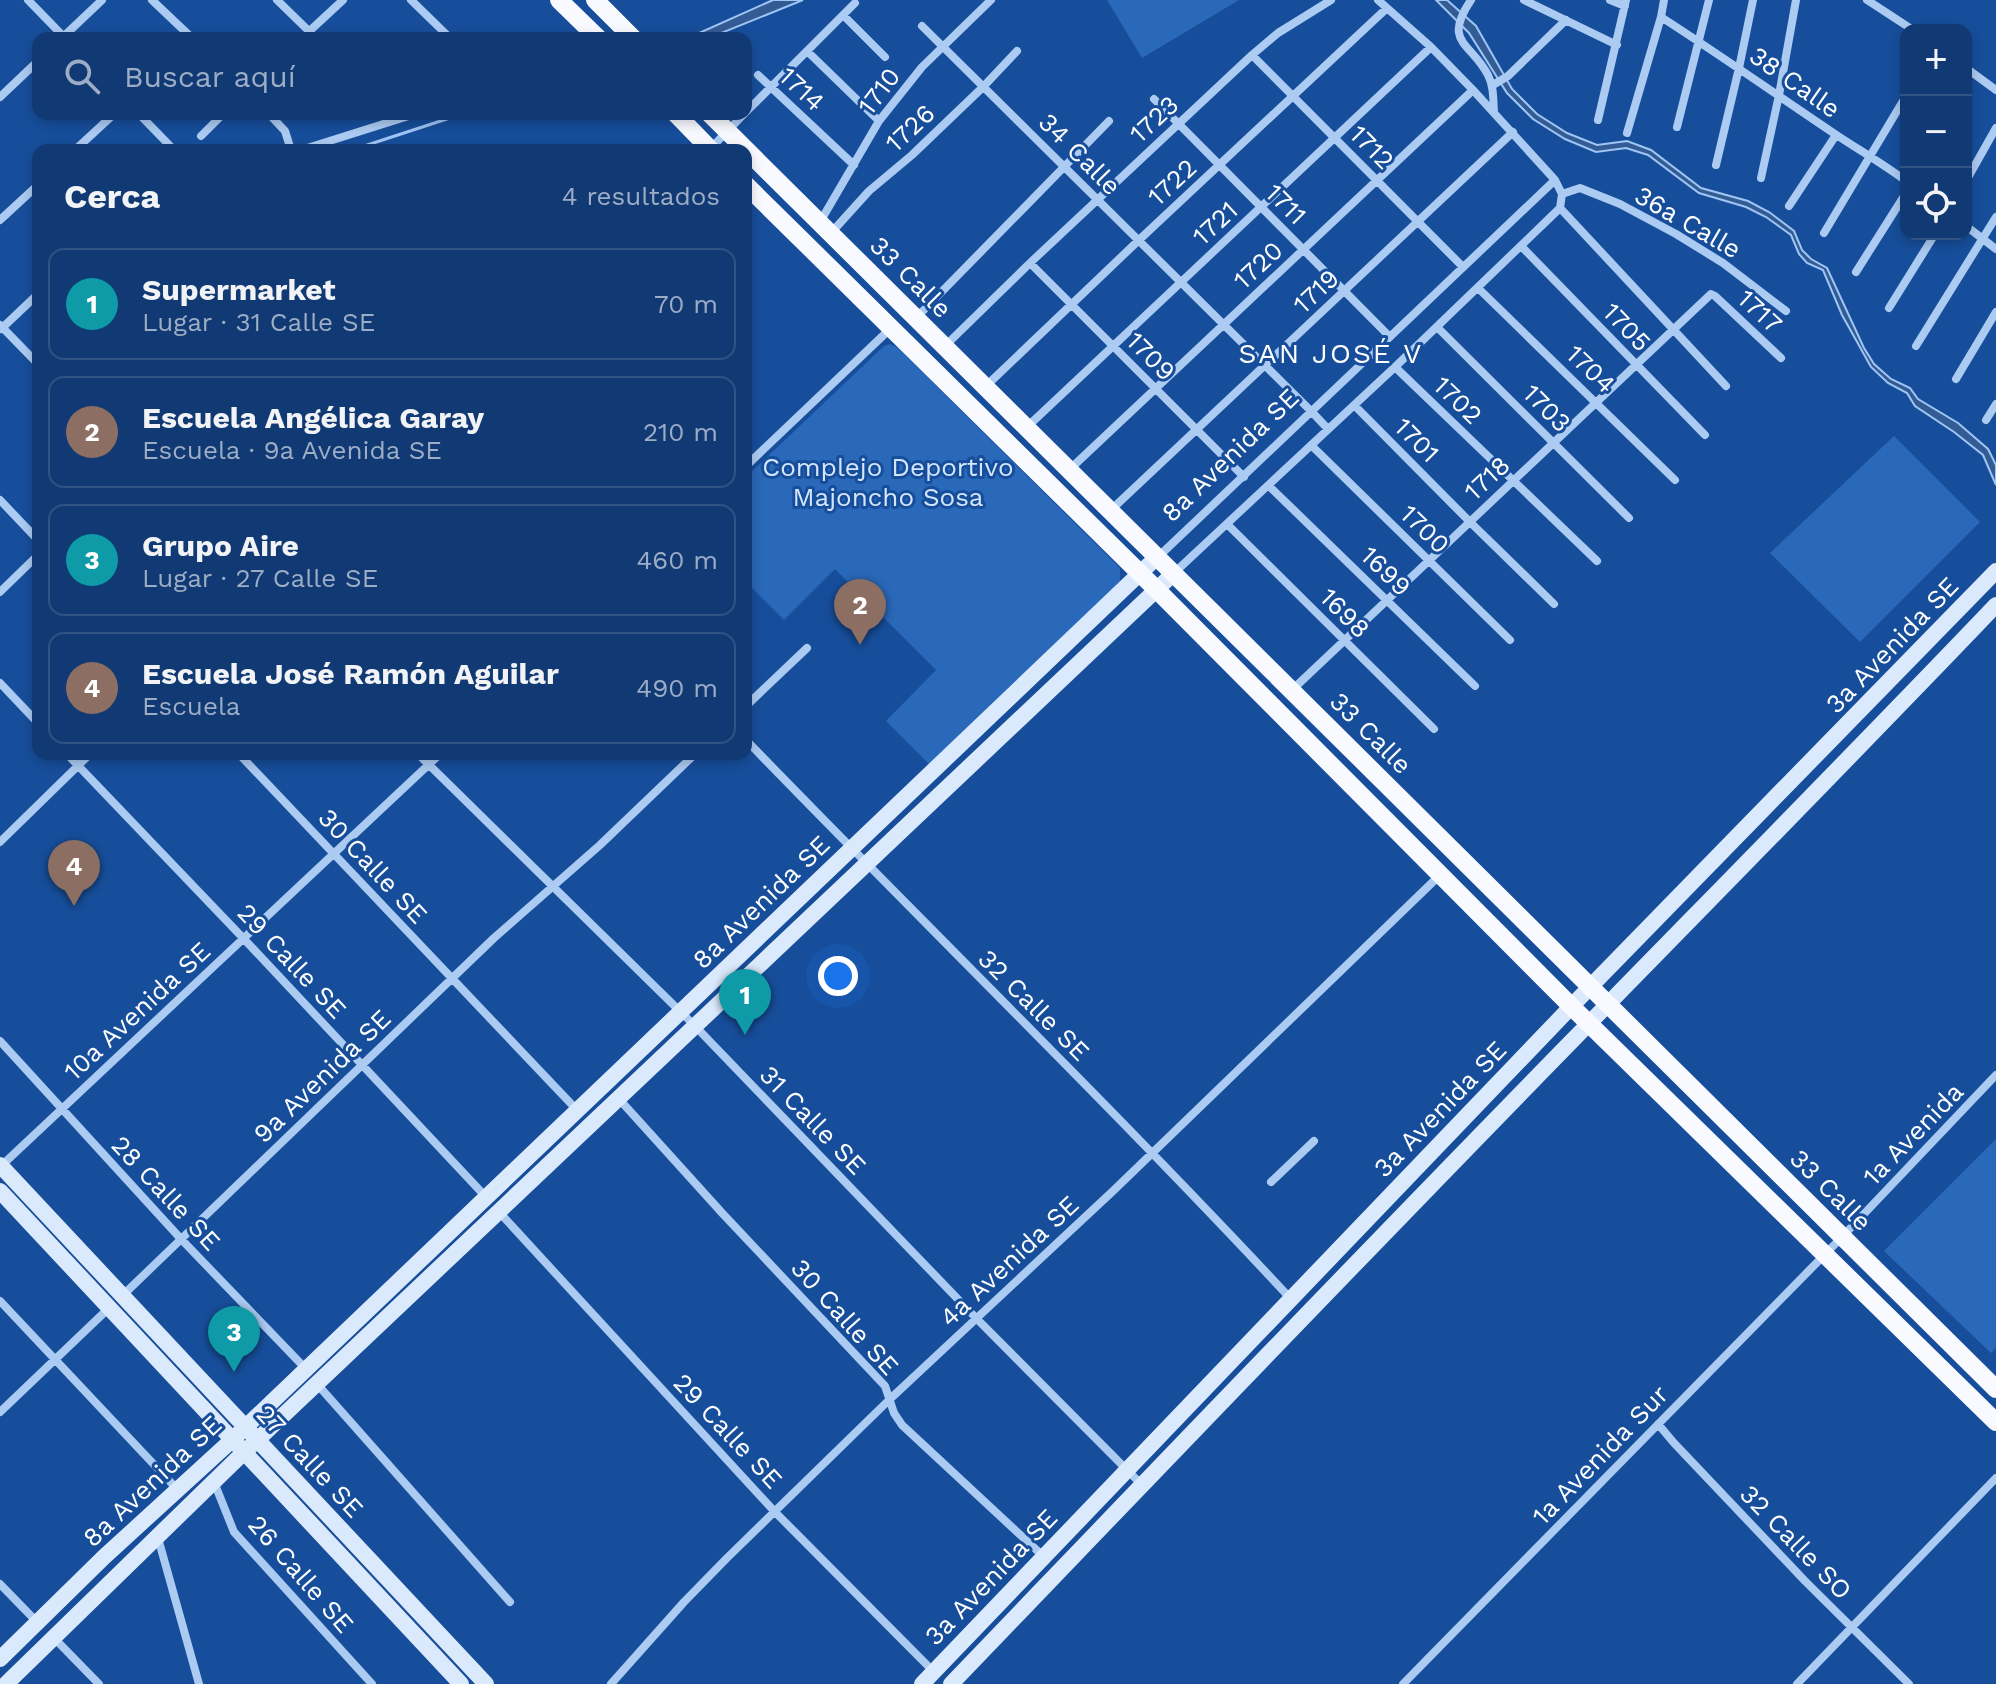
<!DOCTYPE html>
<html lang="es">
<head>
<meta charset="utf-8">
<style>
  body { margin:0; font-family:"Work Sans",sans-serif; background:#1e457c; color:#f1f3f6 }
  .controls { position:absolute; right:24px; top:24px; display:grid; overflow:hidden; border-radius:16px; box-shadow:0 4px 12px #0003 }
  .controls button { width:72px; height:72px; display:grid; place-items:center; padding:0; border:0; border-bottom:2px solid #305486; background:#113a74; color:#f1f3f6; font:40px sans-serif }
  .you { position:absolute; left:838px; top:976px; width:28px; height:28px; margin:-20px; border:6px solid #fff; border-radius:50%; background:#1a73e8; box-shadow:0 0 0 12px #1a73e833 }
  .badge { display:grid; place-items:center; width:52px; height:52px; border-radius:50%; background:#e69b98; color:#fff; font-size:26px; font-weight:700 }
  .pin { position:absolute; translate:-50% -66px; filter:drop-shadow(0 2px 4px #0008) }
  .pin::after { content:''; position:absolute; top:42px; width:28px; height:24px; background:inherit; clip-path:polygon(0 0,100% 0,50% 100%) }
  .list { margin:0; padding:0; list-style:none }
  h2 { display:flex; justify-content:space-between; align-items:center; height:104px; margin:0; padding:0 32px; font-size:34px }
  h2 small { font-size:26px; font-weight:400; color:#9cadc5 }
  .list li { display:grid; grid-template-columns:52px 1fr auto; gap:24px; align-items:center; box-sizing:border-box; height:112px; margin:0 16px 16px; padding:0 16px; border:2px solid #305486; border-radius:16px }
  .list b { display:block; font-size:30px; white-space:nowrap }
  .list p { margin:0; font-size:26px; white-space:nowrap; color:#9cadc5 }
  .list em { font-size:26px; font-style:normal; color:#9cadc5 }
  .icon { flex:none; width:44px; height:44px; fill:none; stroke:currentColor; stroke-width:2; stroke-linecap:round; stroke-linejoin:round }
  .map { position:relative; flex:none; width:1996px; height:1684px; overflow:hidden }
  .search { position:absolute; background:#113a74; box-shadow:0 4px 12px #0003; left:32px; top:32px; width:720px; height:88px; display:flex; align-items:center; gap:20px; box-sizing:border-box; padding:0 28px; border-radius:16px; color:#9cadc5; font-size:30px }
  .panel { position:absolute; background:#113a74; box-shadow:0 4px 12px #0003; left:32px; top:144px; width:720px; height:616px; border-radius:16px }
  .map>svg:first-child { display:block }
  .green { fill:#2a68b9 }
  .water { fill:#345c94; stroke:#9fc5f5; stroke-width:2 }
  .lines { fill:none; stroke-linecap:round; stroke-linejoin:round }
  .stream { stroke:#9fc5f5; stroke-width:3 }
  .street { stroke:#accbf2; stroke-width:8 }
  .secondary { stroke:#dbe9fc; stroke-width:16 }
  .primary { stroke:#f8faff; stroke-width:18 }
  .labels { text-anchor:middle; stroke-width:6; stroke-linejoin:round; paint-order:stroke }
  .street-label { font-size:26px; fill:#fff; stroke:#174e9b }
  .park-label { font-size:26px; fill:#d4e6fc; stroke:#174e9b }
  .neighbourhood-label { font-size:28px; letter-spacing:2px; fill:#fff; stroke:#174e9b }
</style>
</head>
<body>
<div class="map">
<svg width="1996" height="1684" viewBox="0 0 1996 1684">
  <rect width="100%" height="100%" fill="#174e9b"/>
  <path class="green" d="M1107 0H1239L1142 58Z
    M890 344 898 348 1120 568V582L930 765 886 721 936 670 835 569 784 620 746 582V477L884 346Z
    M1894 436 1980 522 1860 642 1770 553Z
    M1996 1139V1348L1991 1353 1884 1251Z"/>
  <path class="water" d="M773 0H803L709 38H688Z
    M1436 0H1447L1476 26 1512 89 1537 114 1567 133 1597 145 1627 141 1651 150 1701 188 1748 201 1769 212 1794 231 1802 250 1811 259 1827 268 1864 348 1874 364 1891 379 1910 388 1918 399 1958 423 1988 449 1996 465V485L1983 455 1954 432 1915 406 1907 393 1888 383 1871 367 1842 315 1823 270 1807 263 1799 254 1791 235 1766 217 1746 207 1699 193 1648 155 1626 148 1596 152 1565 139 1533 119 1507 93 1469 33Z"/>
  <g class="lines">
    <path class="stream" d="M352 150 462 114"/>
    <path class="street" d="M28 0 65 38
      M152 0 192 38
      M277 0 316 38
      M411 0 450 38
      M1378 0 1431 47 1473 90 1555 180 1562 194 1560 208
      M1471 0C1442 43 1471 42 1488 75 1494 87 1493 99 1494 112
      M1524 0 1617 45
      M1610 0 1625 6
      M1867 0 1913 30
      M843 15 885 57
      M1661 17C1720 55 1777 95 1835 134 1859 150 1883 164 1906 181
      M922 26 1311 411 1328 429
      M62 38 102 0
      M302 38 343 0
      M807 51 879 121
      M1252 55 1463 267
      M1966 68 1996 90
      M758 75 854 165
      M1493 85 1508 76 1566 20
      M0 97 38 61
      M1154 99 1390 337
      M746 112 855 3
      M139 114 174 150
      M269 114 285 131 291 150
      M1598 120 1626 0
      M1677 127 1709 0
      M1627 133 1661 17 1664 0
      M201 136 223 114
      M711 148 744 114
      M75 150 114 114
      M301 150 415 114
      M1716 165 1739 68 1753 0
      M1761 178 1779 95 1796 0
      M1966 181 1996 128
      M1562 194 1580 188 1620 204 1676 234 1723 263 1786 311
      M1789 206 1836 135
      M1560 208 1726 386
      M0 220 38 185
      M820 222 879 121 922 67 991 0
      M1966 226 1996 249
      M831 233 869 191 912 155 983 87 1017 51
      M1824 233 1906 96
      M1521 246 1705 435
      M1030 263 1244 477
      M1856 272 1906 193
      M1478 288 1675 480
      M1889 308 1935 234
      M916 318 1109 121
      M0 325 38 364
      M1437 327 1629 518
      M1 329 38 294
      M945 346 1030 263 1252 55 1278 33 1331 0
      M1916 346 1996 217
      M1395 367 1597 561
      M1956 379 1996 312
      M986 386 1139 240 1387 8
      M1354 405 1470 522 1554 604
      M1986 420 1996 404
      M1027 427 1431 47
      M1311 445 1510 640
      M746 466 890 329
      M1069 470 1473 90
      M1269 486 1475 686
      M0 500 38 540
      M1111 510 1513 132
      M1228 525 1434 729
      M1158 557 1555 180
      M1174 573 1395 367 1560 208
      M0 592 38 555
      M0 683 38 723
      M1292 690 1711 294 1715 296 1781 358
      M746 706 807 648
      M746 740C927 927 1114 1109 1291 1299
      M67 754 244 939 486 1197
      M239 754 577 1110
      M418 754 695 1026 977 1319 1142 1485
      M0 842 90 754
      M0 1041 181 1239 306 1369
      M619 1099 723 1214 885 1386 894 1413 902 1425 1043 1556
      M1 1166 440 754
      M1271 1182 1314 1141
      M499 1212 775 1512 933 1671
      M122 1296 494 938 600 845 695 754
      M0 1301 177 1489
      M317 1384 510 1602
      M0 1412 109 1308
      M1658 1424 1674 1443 1805 1581 1909 1684
      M214 1482 234 1532 372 1684
      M158 1538 199 1684
      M0 1584 37 1622
      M54 1638 99 1684
      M611 1684 684 1602 727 1558 889 1400 1113 1191 1440 875
      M1403 1684 1842 1237 1996 1075
      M1797 1684 1996 1478"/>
    <path class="secondary" d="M0 1165 486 1684
      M0 1191 461 1684
      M0 1659 104 1557 232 1440 1157 557
      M6 1684 236 1460 1173 574
      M922 1684 1590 987 1996 571
      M951 1684C1171 1455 1390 1226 1612 1000 1740 869 1869 738 1996 605"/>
    <path class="primary" d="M559 0 598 38
      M595 0 633 38
      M676 114 711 150
      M710 114 1996 1389
      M746 185 1157 590 1572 1007 1996 1422"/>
  </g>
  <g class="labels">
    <g class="street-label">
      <text transform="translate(1795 82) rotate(35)" y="9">38 Calle</text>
      <text transform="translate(802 89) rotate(43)" y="9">1714</text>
      <text transform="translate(879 91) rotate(-53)" y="9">1710</text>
      <text transform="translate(1154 119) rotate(-43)" y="9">1723</text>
      <text transform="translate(910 128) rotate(-43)" y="9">1726</text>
      <text transform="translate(1372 147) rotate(45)" y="9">1712</text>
      <text transform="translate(1080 154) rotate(45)" y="9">34 Calle</text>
      <text transform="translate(1172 182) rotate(-43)" y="9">1722</text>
      <text transform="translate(1286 204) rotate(45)" y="9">1711</text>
      <text transform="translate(1688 222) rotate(30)" y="9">36a Calle</text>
      <text transform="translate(1215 223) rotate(-43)" y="9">1721</text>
      <text transform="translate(1258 265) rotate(-43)" y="9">1720</text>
      <text transform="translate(911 277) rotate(45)" y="9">33 Calle</text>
      <text transform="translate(1316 291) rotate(-43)" y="9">1719</text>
      <text transform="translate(1760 311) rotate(43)" y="9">1717</text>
      <text transform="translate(1627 327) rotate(46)" y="9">1705</text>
      <text transform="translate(1151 356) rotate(45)" y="9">1709</text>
      <text transform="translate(1591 369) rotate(44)" y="9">1704</text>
      <text transform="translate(1458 400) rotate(44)" y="9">1702</text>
      <text transform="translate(1547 408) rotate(45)" y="9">1703</text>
      <text transform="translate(1417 440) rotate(45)" y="9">1701</text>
      <text transform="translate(1230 455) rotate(-44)" y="9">8a Avenida SE</text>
      <text transform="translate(1487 478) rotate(-43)" y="9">1718</text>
      <text transform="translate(1425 529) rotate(44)" y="9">1700</text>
      <text transform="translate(1386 571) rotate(44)" y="9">1699</text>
      <text transform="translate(1345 613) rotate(45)" y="9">1698</text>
      <text transform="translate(1892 645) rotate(-46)" y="9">3a Avenida SE</text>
      <text transform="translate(1371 733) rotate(45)" y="9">33 Calle</text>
      <text transform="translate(373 866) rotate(47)" y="9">30 Calle SE</text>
      <text transform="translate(761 902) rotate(-44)" y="9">8a Avenida SE</text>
      <text transform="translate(292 961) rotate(47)" y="9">29 Calle SE</text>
      <text transform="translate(1034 1005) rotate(45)" y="9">32 Calle SE</text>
      <text transform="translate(137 1011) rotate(-43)" y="9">10a Avenida SE</text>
      <text transform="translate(322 1076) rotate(-44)" y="9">9a Avenida SE</text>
      <text transform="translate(1440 1109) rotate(-46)" y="9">3a Avenida SE</text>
      <text transform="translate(813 1120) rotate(46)" y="9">31 Calle SE</text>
      <text transform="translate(1913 1134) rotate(-46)" y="9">1a Avenida</text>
      <text transform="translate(1831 1190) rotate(45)" y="9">33 Calle</text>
      <text transform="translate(166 1193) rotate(47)" y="9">28 Calle SE</text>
      <text transform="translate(1009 1261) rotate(-43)" y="9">4a Avenida SE</text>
      <text transform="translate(845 1317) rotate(48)" y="9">30 Calle SE</text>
      <text transform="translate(728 1431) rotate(47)" y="9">29 Calle SE</text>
      <text transform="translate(1600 1455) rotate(-46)" y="9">1a Avenida Sur</text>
      <text transform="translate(310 1461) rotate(47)" y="9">27 Calle SE</text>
      <text transform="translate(152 1481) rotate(-43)" y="9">8a Avenida SE</text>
      <text transform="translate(1796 1542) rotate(46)" y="9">32 Calle SO</text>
      <text transform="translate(301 1574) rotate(49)" y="9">26 Calle SE</text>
      <text transform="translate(991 1577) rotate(-46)" y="9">3a Avenida SE</text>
    </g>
    <g class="park-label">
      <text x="888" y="476">Complejo Deportivo<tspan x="888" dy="30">Majoncho Sosa</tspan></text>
    </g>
    <g class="neighbourhood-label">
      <text x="1331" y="363">SAN JOSÉ V</text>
    </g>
  </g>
</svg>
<div class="controls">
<button>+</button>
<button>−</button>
<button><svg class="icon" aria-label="locate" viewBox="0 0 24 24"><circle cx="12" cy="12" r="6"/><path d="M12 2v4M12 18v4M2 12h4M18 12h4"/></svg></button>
</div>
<div class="you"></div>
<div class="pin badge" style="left:745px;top:1035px;background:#0f9aa8">1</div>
<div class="pin badge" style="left:860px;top:645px;background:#8d6e63">2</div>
<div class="pin badge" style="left:234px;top:1372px;background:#0f9aa8">3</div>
<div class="pin badge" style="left:74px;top:906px;background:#8d6e63">4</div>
<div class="search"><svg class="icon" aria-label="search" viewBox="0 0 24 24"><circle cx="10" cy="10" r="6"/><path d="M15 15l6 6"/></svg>Buscar aquí</div>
<section class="panel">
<h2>Cerca<small>4 resultados</small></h2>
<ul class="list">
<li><span class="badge" style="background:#0f9aa8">1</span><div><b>Supermarket</b><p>Lugar · 31 Calle SE</p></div><em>70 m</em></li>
<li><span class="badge" style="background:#8d6e63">2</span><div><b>Escuela Angélica Garay</b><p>Escuela · 9a Avenida SE</p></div><em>210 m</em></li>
<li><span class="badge" style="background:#0f9aa8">3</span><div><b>Grupo Aire</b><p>Lugar · 27 Calle SE</p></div><em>460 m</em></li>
<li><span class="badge" style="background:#8d6e63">4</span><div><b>Escuela José Ramón Aguilar</b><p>Escuela</p></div><em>490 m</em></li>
</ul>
</section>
</div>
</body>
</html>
